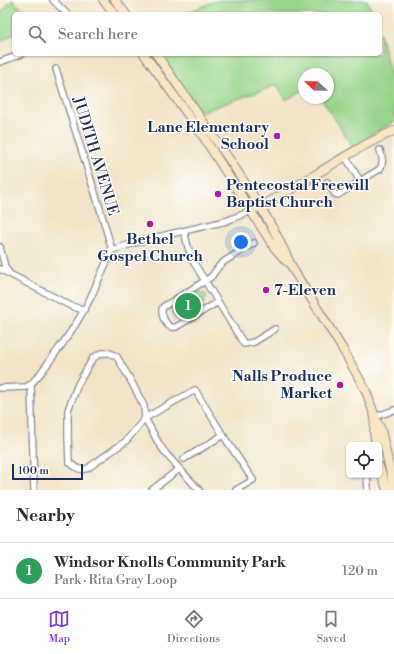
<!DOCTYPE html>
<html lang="en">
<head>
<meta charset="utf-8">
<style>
  body { margin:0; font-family:"Libre Bodoni",serif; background:#f7f7f7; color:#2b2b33 }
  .controls { position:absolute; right:12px; bottom:12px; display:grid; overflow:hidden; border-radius:6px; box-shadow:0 1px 3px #0004 }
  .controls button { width:36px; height:36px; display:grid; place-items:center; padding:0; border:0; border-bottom:1px solid #e1e1e2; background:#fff; color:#2b2b33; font:20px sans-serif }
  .compass { position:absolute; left:298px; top:68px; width:36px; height:36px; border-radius:50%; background:#fff; box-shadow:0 1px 3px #0004; rotate:292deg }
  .scale { position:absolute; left:12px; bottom:10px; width:71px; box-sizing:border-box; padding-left:4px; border:2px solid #1b2f5e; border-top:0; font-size:11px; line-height:14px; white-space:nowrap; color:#1b2f5e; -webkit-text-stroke:3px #fdfcf7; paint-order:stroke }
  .you { position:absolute; left:241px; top:242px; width:14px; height:14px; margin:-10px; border:3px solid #fff; border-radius:50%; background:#1a73e8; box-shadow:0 0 0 6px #1a73e833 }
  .badge { display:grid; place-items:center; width:26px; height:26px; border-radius:50%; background:#7c3aed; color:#fff; font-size:13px; font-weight:700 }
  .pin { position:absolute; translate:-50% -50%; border:2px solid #fff; box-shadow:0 1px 4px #0006 }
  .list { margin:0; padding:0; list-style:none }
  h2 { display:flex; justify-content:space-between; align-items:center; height:52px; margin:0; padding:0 16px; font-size:17px }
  h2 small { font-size:13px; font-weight:400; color:#7c7c81 }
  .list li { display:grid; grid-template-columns:26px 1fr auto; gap:12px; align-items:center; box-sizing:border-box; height:56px; padding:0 16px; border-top:1px solid #e1e1e2 }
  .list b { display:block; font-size:15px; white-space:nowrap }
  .list p { margin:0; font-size:13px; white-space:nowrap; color:#7c7c81 }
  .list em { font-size:13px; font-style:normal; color:#7c7c81 }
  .icon { flex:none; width:22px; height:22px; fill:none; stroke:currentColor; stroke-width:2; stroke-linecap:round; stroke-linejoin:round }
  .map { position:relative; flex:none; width:394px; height:490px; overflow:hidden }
  .search { position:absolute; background:#fff; box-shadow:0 1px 3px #0004; left:12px; right:12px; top:12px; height:44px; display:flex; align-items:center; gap:10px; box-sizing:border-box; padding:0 14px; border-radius:6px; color:#7c7c81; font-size:15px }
  .sheet { height:108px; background:#fff }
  nav { display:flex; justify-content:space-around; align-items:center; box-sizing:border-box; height:56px; border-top:1px solid #e1e1e2; background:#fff; font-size:11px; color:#7c7c81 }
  nav a { display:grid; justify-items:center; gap:2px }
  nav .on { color:#7c3aed }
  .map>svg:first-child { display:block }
  .green { fill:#97d58a; stroke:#598274 }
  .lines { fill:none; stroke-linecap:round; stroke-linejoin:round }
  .street-casing { stroke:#868a93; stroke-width:8 }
  .secondary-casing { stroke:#868a93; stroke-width:10 }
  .street { stroke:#fff; stroke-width:5.5 }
  .secondary { stroke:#f9e7c3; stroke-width:8 }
  .poi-dot { fill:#b5179e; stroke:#fdfcf7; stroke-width:1.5 }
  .labels { text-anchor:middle; stroke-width:3; stroke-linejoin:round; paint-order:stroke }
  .poi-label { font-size:15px; font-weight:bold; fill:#1b2f5e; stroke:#fdfcf7; text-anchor:end }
  .street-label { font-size:15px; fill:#1b2f5e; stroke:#fdfcf7 }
</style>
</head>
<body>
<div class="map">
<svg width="394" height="490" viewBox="0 0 394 490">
  <rect width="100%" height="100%" fill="#fdfcf7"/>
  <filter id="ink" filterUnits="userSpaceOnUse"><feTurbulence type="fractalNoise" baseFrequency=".025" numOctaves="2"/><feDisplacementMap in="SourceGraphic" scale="8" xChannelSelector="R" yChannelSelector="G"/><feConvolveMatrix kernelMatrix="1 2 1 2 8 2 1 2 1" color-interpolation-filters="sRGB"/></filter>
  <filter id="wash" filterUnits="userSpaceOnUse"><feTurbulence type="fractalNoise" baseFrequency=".012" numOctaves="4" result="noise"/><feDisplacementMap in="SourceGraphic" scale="16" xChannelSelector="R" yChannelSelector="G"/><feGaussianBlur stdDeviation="0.9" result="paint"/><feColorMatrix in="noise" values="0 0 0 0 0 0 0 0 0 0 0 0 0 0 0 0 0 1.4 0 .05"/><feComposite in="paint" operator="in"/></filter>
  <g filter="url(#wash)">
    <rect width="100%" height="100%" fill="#f2e4c8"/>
    <path class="green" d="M12 0 29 14H14V34L0 42V14Z
      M218 0H367L373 14H184Z
      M380 33 394 88V122L352 146 321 98H328V74H304V90L286 100 277 85 196 114 160 54H380Z
      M196 290 202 294 205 293 207 296 204 304 180 319C173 317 172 313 172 307Z"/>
  </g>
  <g filter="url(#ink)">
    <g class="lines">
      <defs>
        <path id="street" d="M53 0 67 14
          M0 62 22 54
          M56 69 100 209 112 250
          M360 181 380 169C384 163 382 157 380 150
          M327 182 335 194 338 195 360 181 345 156
          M184 231 188 247 194 263 244 344 254 342 275 329
          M0 247 5 267 9 273
          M0 269 71 306 84 310
          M218 302 176 327C174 327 172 328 169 326 164 322 160 312 163 307L211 277 219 266 225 261 254 243
          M102 353H110L117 357 131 381 144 406 145 418 126 441 88 468C80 472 75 467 69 462L68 437V410L78 384 93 358Z
          M31 384 34 490
          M0 388 26 387 31 384 40 374 63 343 77 322 89 301 112 250 145 240 226 221 251 211
          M375 417 394 410
          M184 459 223 435
          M367 475 368 490
          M152 490 179 469
          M199 490 167 455 159 444 145 418 195 390 223 435 253 480 236 490"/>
        <path id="secondary" d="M103 0 115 14
          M115 0 126 14
          M144 54 201 133 274 247 286 261
          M156 54 229 159 260 206 277 236 294 271 342 348 355 371 366 391 375 417 381 430 394 488
          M255 209C303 186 345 152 394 131
          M375 418 374 432 376 445
          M379 466 387 490"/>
      </defs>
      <use href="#street" class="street-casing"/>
      <use href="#secondary" class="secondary-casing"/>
      <use href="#street" class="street"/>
      <use href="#secondary" class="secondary"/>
    </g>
  </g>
  <g class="poi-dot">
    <circle cx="277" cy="136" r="4"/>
    <circle cx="218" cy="194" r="4"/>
    <circle cx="150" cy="224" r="4"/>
    <circle cx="266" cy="290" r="4"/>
    <circle cx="340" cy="385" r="4"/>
  </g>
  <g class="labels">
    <g class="poi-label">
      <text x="269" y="132">Lane Elementary<tspan x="269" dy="17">School</tspan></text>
      <text x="226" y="190" text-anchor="start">Pentecostal Freewill<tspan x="226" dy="17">Baptist Church</tspan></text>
      <text x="150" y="244" text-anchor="middle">Bethel<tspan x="150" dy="17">Gospel Church</tspan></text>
      <text x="274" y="295" text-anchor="start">7-Eleven</text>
      <text x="332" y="381">Nalls Produce<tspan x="332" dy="17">Market</tspan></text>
    </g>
    <g class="street-label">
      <text transform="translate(96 156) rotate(73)" y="5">JUDITH AVENUE</text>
    </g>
  </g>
</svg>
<div class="controls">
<button><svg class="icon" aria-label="locate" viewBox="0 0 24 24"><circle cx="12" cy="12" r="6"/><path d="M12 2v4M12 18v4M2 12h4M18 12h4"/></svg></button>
</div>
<svg class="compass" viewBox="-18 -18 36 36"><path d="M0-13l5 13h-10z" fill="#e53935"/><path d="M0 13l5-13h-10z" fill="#7c7c81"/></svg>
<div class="scale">100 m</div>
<div class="you"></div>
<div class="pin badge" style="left:188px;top:306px;background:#2e9e5b">1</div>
<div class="search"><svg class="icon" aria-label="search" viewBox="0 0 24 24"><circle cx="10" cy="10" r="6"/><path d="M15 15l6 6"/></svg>Search here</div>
</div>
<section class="sheet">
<h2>Nearby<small></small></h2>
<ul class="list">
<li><span class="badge" style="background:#2e9e5b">1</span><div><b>Windsor Knolls Community Park</b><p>Park · Rita Gray Loop</p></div><em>120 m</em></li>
</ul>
</section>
<nav>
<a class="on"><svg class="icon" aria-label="map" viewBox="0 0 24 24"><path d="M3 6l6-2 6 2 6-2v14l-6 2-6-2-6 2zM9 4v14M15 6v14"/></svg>Map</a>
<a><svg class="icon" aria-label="directions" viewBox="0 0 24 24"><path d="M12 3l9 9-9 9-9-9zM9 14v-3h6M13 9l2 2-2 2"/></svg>Directions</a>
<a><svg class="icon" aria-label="saved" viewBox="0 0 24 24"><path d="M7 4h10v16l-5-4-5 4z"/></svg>Saved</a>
</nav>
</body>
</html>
